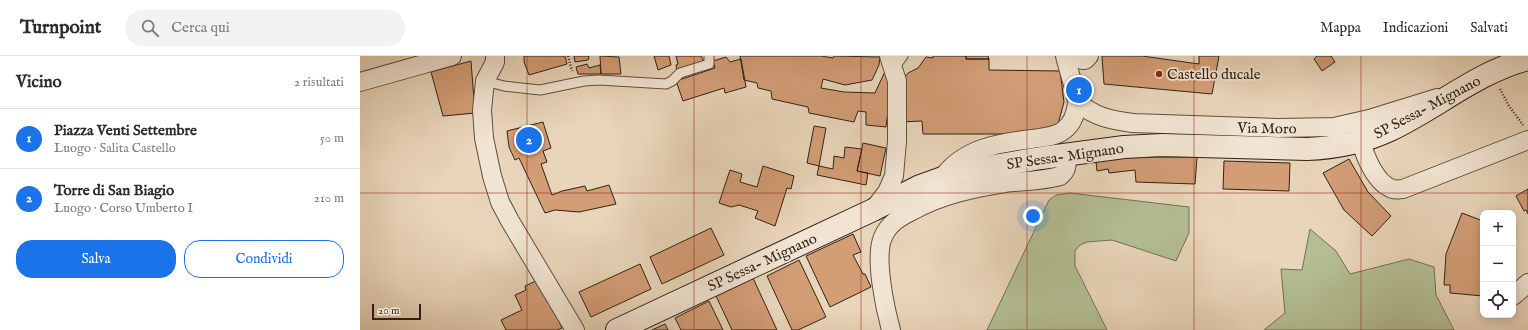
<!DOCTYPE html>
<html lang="it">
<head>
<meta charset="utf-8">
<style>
  body { margin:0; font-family:"IM FELL English",serif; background:#f2f2f3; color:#2b2b33 }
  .controls { position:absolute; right:12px; bottom:12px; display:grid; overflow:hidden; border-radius:8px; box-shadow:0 2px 10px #0003 }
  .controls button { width:36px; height:36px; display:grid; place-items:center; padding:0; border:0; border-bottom:1px solid #e1e1e2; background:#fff; color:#2b2b33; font:20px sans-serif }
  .scale { position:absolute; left:12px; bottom:10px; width:49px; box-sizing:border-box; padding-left:4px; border:2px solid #2f2315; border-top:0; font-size:11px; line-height:14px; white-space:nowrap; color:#2f2315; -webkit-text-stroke:3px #f1e4d2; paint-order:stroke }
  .you { position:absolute; left:673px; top:160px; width:14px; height:14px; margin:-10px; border:3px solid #fff; border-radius:50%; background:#1a73e8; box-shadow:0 0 0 6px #1a73e833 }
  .badge { display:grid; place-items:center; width:26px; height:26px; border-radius:50%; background:#1a73e8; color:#fff; font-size:13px; font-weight:700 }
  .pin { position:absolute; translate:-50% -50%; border:2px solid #fff; box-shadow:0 1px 4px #0006 }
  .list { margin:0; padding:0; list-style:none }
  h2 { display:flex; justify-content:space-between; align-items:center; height:52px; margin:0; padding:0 16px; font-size:17px }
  h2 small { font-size:13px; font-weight:400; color:#7c7c81 }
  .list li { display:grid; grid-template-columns:26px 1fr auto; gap:12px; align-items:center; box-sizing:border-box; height:60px; padding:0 16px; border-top:1px solid #e1e1e2 }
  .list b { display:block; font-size:15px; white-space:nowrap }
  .list p { margin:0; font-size:13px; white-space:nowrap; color:#7c7c81 }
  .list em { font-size:13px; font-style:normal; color:#7c7c81 }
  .actions { display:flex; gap:8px; padding:12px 16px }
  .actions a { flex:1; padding:9px 0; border:1px solid #1a73e8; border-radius:16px; text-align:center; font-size:14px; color:#1a73e8 }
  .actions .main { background:#1a73e8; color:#fff }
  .icon { flex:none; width:22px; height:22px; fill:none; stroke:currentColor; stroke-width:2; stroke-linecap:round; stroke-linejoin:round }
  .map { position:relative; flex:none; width:1168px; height:274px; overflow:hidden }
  header { display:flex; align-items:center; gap:24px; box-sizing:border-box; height:56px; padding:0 20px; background:#fff; border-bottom:1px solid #e1e1e2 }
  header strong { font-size:19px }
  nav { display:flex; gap:22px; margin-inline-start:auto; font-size:14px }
  .search { width:280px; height:36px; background:#f2f2f3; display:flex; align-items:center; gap:10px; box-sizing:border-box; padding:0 14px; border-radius:22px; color:#7c7c81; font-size:15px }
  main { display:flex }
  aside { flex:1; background:#fff }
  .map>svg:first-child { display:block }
  .green { fill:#b3be92; stroke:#717054 }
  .building { fill:#d39d76; stroke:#2f2315 }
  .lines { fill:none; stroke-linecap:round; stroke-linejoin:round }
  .lane-casing { stroke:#5e503e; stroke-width:11 }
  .street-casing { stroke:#5e503e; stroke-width:20 }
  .secondary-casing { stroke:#2f2315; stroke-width:24 }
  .path { stroke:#2f2315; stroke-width:2.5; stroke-dasharray:1 2; stroke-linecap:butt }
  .lane { stroke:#f1e4d2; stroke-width:9 }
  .street { stroke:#f1e4d2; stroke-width:18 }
  .secondary { stroke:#f1e4d2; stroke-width:22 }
  .grid { fill:none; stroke:#8f2418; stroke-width:1; stroke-opacity:0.55 }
  .poi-dot { fill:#8f2418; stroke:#f1e4d2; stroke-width:1.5 }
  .labels { text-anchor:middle; stroke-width:3.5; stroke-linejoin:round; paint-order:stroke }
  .poi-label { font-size:15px; fill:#2f2315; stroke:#f1e4d2; text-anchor:start }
  .street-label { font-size:15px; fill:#2f2315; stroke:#f1e4d2 }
</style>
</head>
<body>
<header>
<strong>Turnpoint</strong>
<div class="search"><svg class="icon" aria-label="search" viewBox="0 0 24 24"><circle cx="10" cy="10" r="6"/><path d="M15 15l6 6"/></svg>Cerca qui</div>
<nav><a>Mappa</a><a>Indicazioni</a><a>Salvati</a></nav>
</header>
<main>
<aside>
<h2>Vicino<small>2 risultati</small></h2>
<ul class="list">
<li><span class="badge">1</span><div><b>Piazza Venti Settembre</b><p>Luogo · Salita Castello</p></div><em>50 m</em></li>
<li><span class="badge">2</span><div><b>Torre di San Biagio</b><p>Luogo · Corso Umberto I</p></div><em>210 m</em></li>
</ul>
<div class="actions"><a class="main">Salva</a><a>Condividi</a></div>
</aside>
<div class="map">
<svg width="1168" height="274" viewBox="0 0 1168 274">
  <rect width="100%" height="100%" fill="#e9d5ba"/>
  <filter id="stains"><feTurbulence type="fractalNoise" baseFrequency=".005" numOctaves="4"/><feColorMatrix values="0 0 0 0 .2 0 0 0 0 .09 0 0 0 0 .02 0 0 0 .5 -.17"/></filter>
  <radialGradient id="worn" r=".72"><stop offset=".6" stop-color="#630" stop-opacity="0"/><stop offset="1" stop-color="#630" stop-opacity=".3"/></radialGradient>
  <path class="green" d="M710 137 829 151V177L816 205 752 184 727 186 720 189 715 195V210L747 274H627L689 144 696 139Z
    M950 173 976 195 990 218 1049 203 1074 211 1076 239 1094 274H904L925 257 921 213 942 214Z"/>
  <path class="building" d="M164 0H205L207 8 169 19 164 6Z
    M214 0H229L228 4 215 6Z
    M240 0 259 1 261 18H241Z
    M294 0H309L311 9 298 14Z
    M316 0H341L345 7 317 15 316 9 318 8Z
    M380 0H461L473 2 474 0 520 1 519 9 512 24 485 29 463 23 461 32 484 36 515 37 527 11 530 40 526 71 506 69V56L498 55 494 66 449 57 448 51 412 43 411 35 398 32 397 27 384 24Z
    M573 0H606V3H629V14L700 15 704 46 697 72 681 78H563L562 65 541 66 540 27 548 17 558 12 566 1 573 2Z
    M606 0H628L629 3H606Z
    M742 0H782L839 8V0H859L852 38 744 28Z
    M957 0H971L975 6 962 15 954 3Z
    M366 1 370 6 381 3 386 31 365 37 364 32 323 45 316 25 355 12 353 5Z
    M111 5 115 57 83 60 71 16Z
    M227 8 229 12 240 9 241 18H218L216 11Z
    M183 66 191 92 183 95 187 106 181 108 192 139 202 135 225 130 227 135 249 129 256 148 219 156 195 154 185 157 159 102 155 104 149 91 147 75Z
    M454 70 466 72 459 110 447 107Z
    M503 87 526 92 520 120 497 115Z
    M485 91 502 93 497 115 508 117 506 129 457 119 459 110 473 113 474 100 484 102Z
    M797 101H837L835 128 776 126 775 114 749 117 748 113 737 115 736 106 765 102Z
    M989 103 1008 136 1031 160 1012 180 984 154 963 117Z
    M864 105 930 107 929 135 863 133Z
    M403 110 434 120 431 133 427 132 415 170 395 162 398 155 379 149 371 151 359 147 370 114 382 118 380 126 397 131Z
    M1168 133V158L1166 154 1164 155 1156 140Z
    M1102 157 1123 165V240L1090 237V229H1084L1086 198Z
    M351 172 364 199 302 228 290 201Z
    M493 178 501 196 493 199 503 218H505L511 231 470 251 446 200Z
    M439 204 466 261 438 274H432L407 220Z
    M280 208 291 233 231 261 219 236Z
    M393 222 417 274H372L356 240Z
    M180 223 202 272 197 274H146L141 264 162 254 155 239 166 234 165 230Z
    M349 245 363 274H321L315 262Z
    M305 268 308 274H292Z"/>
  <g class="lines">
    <defs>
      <path id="lane" d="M534 12 543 0
        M125 25 144 30 180 34 224 25 239 24 306 28 312 25 320 17 349 8V0"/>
      <path id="street" d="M135 0V6L125 25 122 54 124 82 132 120 140 146 150 165 215 274
        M718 0 722 4H725L729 0
        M0 26 92 0
        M717 46C735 61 750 64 773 67L918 72 974 71 1009 63 1077 42
        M1001 85C1005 101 1016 128 1033 133 1036 134 1040 133 1043 133L1168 84
        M583 121C604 92 639 87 672 83 683 81 696 81 704 74 712 68 716 57 717 47 717 40 707 9 705 0
        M513 154 527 136 534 120 537 85V25L529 0
        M1153 240 1168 227
        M531 274C525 252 514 201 523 181 529 167 540 161 552 155 581 139 613 132 645 127 663 125 682 125 700 120 708 114 707 108 706 99"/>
      <path id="secondary" d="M257 274 513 154 560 130 599 116 681 102 764 91 802 89 947 93C975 92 1004 86 1030 74 1077 52 1117 16 1168 3"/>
    </defs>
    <use href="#lane" class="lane-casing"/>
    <use href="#street" class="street-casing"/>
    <use href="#secondary" class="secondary-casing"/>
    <path class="path" d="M208 0 212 15
      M1140 33 1149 50 1163 69"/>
    <use href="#lane" class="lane"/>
    <use href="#street" class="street"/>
    <use href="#secondary" class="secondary"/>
  </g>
  <path class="grid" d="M167 0V274M334 0V274M501 0V274M667 0V274M834 0V274M1001 0V274M0 137H1168"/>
  <circle class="poi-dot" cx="799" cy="18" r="4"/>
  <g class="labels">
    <g class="poi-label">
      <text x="807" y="23">Castello ducale</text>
    </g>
    <g class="street-label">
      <text transform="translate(1067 51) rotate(-28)" y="5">SP Sessa- Mignano</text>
      <text transform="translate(907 72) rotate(1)" y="5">Via Moro</text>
      <text transform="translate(705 100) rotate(-8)" y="5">SP Sessa- Mignano</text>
      <text transform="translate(402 206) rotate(-25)" y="5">SP Sessa- Mignano</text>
    </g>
  </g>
  <rect width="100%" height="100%" filter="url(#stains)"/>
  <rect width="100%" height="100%" fill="url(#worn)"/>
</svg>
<div class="controls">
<button>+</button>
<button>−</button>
<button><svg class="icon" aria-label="locate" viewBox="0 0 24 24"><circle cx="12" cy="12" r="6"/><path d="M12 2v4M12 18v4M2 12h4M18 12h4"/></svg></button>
</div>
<div class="scale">20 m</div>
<div class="you"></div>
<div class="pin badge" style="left:719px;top:34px">1</div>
<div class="pin badge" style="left:169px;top:84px">2</div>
</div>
</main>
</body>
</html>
